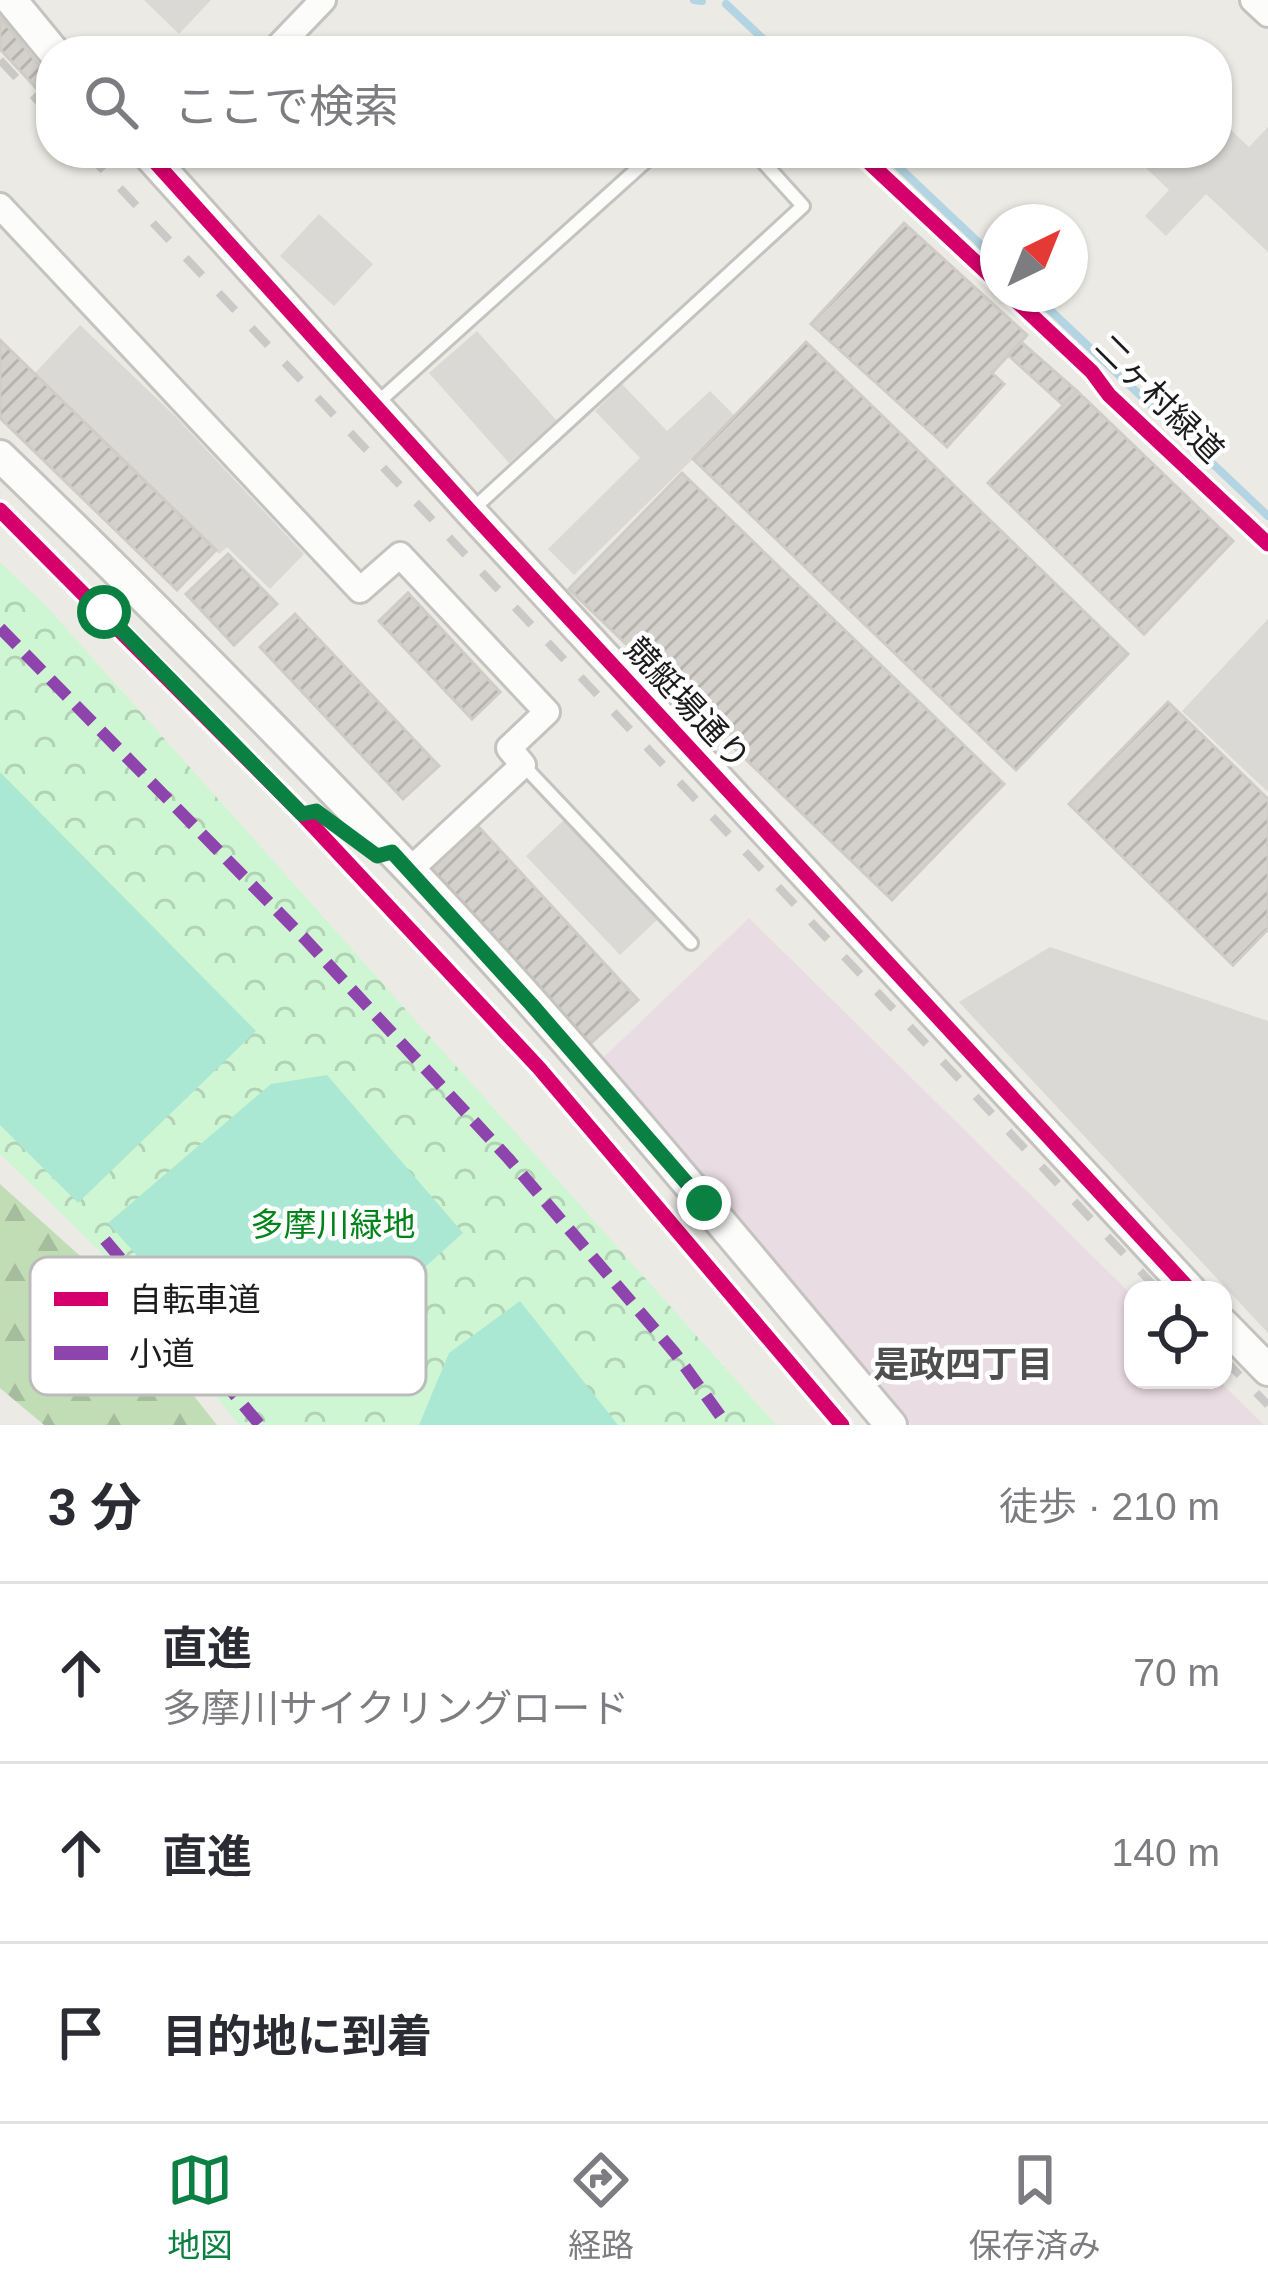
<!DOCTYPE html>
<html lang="ja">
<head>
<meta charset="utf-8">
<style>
  body { margin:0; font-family:Arial,"Noto Sans JP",sans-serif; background:#f7f7f7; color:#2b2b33 }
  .controls { position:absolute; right:36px; bottom:36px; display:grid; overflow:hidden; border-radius:24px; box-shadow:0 3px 9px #0004 }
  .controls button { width:108px; height:108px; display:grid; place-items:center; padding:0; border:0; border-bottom:3px solid #e1e1e2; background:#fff; color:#2b2b33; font:60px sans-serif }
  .compass { position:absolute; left:980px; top:204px; width:108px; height:108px; border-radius:50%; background:#fff; box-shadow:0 3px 9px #0004; rotate:43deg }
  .stop { position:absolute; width:36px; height:36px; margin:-27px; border:9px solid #0b8043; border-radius:50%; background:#fff }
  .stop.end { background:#0b8043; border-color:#fff; box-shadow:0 3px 12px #0008 }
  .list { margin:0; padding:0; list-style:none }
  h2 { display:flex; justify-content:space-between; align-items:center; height:156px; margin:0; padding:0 48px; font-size:51px }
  h2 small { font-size:39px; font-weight:400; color:#7c7c81 }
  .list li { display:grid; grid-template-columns:78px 1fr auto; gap:36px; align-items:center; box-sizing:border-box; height:180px; padding:0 48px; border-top:3px solid #e1e1e2 }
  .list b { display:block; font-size:45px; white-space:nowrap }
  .list p { margin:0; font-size:39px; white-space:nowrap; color:#7c7c81 }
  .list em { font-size:39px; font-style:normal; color:#7c7c81 }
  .icon { flex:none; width:66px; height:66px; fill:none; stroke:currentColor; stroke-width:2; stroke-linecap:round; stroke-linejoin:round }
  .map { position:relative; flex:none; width:1268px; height:1425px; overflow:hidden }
  .search { position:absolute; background:#fff; box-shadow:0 3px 9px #0004; left:36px; right:36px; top:36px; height:132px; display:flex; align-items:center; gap:30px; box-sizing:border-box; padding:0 42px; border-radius:48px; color:#7c7c81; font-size:45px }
  .sheet { height:696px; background:#fff }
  nav { display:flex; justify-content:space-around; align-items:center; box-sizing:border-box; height:168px; border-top:3px solid #e1e1e2; background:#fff; font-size:33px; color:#7c7c81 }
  nav a { display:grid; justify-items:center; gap:6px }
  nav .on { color:#0b8043 }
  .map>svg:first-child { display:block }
  .residential { fill:#dad9d6 }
  .industrial { fill:#eadce3 }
  .forest { fill:url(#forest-firs) }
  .park { fill:url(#park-crowns) }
  .pitch { fill:#abe8d4 }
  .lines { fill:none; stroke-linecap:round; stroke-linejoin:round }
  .stream { stroke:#b3d4e2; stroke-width:8 }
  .building { fill:url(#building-hatch); stroke:#cfcbc5; stroke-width:3 }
  .service-casing { stroke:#c4c3c0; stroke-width:18 }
  .minor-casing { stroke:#c4c3c0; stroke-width:30 }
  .tertiary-casing { stroke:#c4c3c0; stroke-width:36 }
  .service { stroke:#fcfcfb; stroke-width:12 }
  .minor { stroke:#fcfcfb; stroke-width:24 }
  .tertiary { stroke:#fcfcfb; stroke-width:30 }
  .rail { stroke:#c9c9c8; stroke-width:8; stroke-dasharray:24 24; stroke-linecap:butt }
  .quiet { stroke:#8e44ad; stroke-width:12; stroke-dasharray:24 12; stroke-linecap:butt }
  .cycleway-casing { stroke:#fff; stroke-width:22 }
  .cycleway { stroke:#d6006c; stroke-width:15 }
  .route { stroke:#0b8043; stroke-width:15 }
  .labels { text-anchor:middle; stroke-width:9; stroke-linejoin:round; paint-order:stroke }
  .street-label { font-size:33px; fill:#1c1c1c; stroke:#fff }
  .park-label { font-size:33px; fill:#01831a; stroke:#fff }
  .neighbourhood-label { font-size:36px; font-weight:bold; fill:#4f4f4f; stroke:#fff }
  .key { fill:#fff; stroke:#bbb; stroke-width:3 }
  .key-label { font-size:33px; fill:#1c1c1c }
</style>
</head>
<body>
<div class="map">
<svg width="1268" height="1425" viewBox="0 0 1268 1425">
  <defs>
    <pattern id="forest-firs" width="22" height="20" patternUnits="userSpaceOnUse" patternTransform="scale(3)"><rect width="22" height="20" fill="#c1ddb6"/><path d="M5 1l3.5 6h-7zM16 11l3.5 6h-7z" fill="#a5bd9c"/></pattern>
    <pattern id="park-crowns" width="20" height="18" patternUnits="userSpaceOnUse" patternTransform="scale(3)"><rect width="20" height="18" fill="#cff6d2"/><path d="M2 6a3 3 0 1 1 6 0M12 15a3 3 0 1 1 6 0" fill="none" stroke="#b1d2b4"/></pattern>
    <pattern id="building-hatch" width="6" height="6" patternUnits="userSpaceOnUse" patternTransform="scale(3)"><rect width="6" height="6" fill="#d4d1cc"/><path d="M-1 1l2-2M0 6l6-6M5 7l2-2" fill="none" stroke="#b5b3af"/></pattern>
  </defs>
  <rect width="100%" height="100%" fill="#eceae4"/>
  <path class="residential" d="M144 0H211L179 34Z
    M1217 117 1249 147 1268 127V252L1206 194 1166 236 1145 216 1169 190 1146 168 1159 153H1217Z
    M319 214 373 264 334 306 280 256Z
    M80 325 176 417 304 554 270 589 227 547 219 554 35 373Z
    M477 331 557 421 509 463 429 373Z
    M622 384 667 431 710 391 736 417 574 575 548 549 640 458 595 411Z
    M1268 619V792L1182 711Z
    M565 819 659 918 620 955 526 856Z
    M1050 947 1268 1021V1333L959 1002Z"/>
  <path class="industrial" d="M749 918 1133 1296V1380H1218L1264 1425H911L603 1058Z"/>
  <path class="forest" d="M0 1184 89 1264 217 1425H44L0 1388Z"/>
  <path class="park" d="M0 562 47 607 776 1425H239L106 1257 0 1154Z"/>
  <path class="pitch" d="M0 772 256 1031 78 1203 0 1125Z
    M327 1075 463 1233 378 1309 287 1333 180 1304 108 1223 271 1084Z
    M520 1301 618 1425H419L449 1353Z"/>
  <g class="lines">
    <path class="stream" d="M694 0 702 1
      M726 4 776 51
      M884 153 998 261
      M1033 294 1268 516"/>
  </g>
  <path class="building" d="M0 17 51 80V104L0 49Z
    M904 223 1027 335 992 373 1004 384 947 447 811 324Z
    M0 340 216 550 177 590 0 418Z
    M806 342 1128 654 1016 770 693 459Z
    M1021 342 1077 391 1063 405 1008 355Z
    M1077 391 1233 541 1144 634 988 483Z
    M682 473 1004 784 892 900 569 589Z
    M228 554 277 604 234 645 186 594Z
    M408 593 500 692 472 719 379 621Z
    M295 614 439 766 403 799 260 647Z
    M1168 702 1268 799V929L1233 965 1069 804Z
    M475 823 638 1000 590 1044 427 868Z"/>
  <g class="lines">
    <defs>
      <path id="service" d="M376 404 655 153
        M472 510 803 206 755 153
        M523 765 691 943"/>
      <path id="minor" d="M1253 0 1268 14
        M274 51 323 0
        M0 206 360 590 400 555 547 712 509 748 523 765 410 870"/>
      <path id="tertiary" d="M11 0 53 51
        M147 153 471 512 1190 1290
        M0 456C140 591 275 729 409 869 578 1046 733 1238 891 1425
        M1223 1324 1268 1370"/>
    </defs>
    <use href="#service" class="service-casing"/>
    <use href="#minor" class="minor-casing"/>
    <use href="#tertiary" class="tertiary-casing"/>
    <use href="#service" class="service"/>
    <use href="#minor" class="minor"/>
    <use href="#tertiary" class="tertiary"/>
    <path class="rail" d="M0 60 51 115
      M87 153 1158 1290
      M1223 1358 1268 1405"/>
    <path class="quiet" d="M0 628 304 938 508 1158 675 1353 727 1425
      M105 1240 260 1425"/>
    <defs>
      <path id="cycleway" d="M147 153 471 512 1190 1290
        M859 153 998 283
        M1009 294 1092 372 1109 395 1268 544
        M0 510 302 814 539 1068 842 1425"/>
    </defs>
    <use href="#cycleway" class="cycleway-casing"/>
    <use href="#cycleway" class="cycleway"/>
  </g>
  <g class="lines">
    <path class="route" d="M104 612 302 814 316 811 377 856 392 852 531 1004 704 1203"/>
  </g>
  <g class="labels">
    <g class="street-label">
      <text transform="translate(1160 398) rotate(45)" y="12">二ヶ村緑道</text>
      <text transform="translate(688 703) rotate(47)" y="12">競艇場通り</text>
    </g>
    <g class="park-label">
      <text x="333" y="1236">多摩川緑地</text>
    </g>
    <g class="neighbourhood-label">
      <text x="963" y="1377">是政四丁目</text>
    </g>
  </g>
  <rect x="30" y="1257" width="396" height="138" rx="18" class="key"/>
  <rect x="54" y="1292" width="54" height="14" fill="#d6006c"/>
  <rect x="54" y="1346" width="54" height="14" fill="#8e44ad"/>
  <g class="key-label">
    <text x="129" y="1311">自転車道</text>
    <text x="129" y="1365">小道</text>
  </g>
</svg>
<div class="controls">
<button><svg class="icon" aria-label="locate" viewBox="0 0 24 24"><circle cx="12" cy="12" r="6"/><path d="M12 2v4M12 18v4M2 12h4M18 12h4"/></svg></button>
</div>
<svg class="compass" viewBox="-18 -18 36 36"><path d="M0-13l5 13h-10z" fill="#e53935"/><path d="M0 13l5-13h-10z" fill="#7c7c81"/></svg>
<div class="stop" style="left:104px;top:612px"></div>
<div class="stop end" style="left:704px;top:1203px"></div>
<div class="search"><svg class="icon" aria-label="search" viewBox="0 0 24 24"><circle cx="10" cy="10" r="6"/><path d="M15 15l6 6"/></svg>ここで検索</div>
</div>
<section class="sheet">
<h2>3 分<small>徒歩 · 210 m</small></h2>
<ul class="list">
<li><svg class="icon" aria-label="ahead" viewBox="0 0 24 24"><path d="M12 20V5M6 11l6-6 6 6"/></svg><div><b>直進</b><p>多摩川サイクリングロード</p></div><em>70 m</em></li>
<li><svg class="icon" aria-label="ahead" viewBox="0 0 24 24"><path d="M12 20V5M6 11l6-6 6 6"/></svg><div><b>直進</b></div><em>140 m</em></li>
<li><svg class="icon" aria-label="arrive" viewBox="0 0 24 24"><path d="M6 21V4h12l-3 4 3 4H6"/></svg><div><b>目的地に到着</b></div></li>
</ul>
</section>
<nav>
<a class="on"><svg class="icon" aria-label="map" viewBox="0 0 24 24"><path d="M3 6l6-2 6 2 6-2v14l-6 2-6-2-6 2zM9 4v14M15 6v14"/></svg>地図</a>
<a><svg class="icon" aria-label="directions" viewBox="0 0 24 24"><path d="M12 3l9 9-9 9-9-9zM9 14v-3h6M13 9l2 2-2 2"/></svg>経路</a>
<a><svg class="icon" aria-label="saved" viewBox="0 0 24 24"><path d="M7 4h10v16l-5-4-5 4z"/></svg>保存済み</a>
</nav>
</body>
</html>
